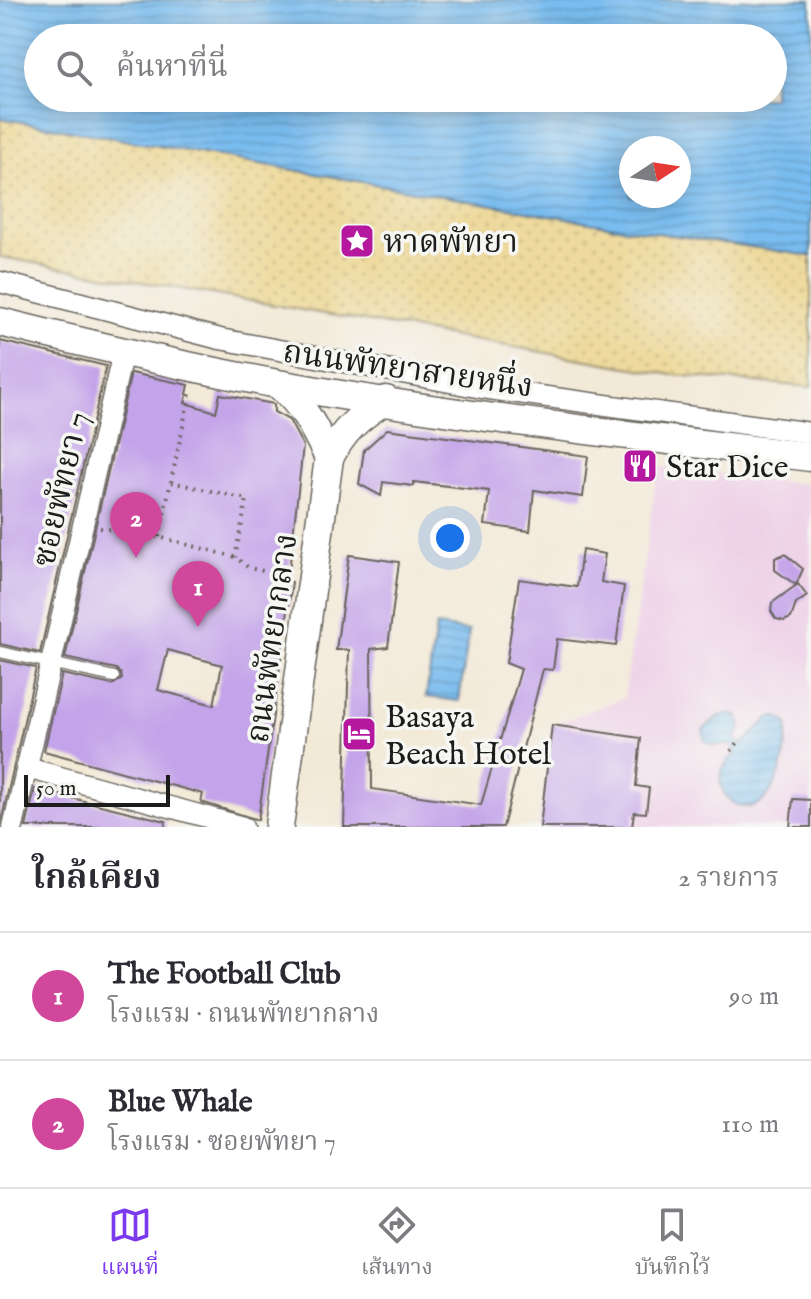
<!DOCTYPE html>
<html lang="th">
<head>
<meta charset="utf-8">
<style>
  body { margin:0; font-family:"IM FELL English","Noto Serif Thai",serif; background:#f7f7f7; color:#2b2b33 }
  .compass { position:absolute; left:619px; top:136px; width:72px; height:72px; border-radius:50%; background:#fff; box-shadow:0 4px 20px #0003; rotate:78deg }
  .scale { position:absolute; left:24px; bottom:20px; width:146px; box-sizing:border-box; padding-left:8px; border:4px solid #1c1c1c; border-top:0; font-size:22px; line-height:28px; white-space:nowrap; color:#1c1c1c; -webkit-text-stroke:6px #f6f6f2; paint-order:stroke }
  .you { position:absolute; left:450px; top:538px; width:28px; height:28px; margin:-20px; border:6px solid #fff; border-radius:50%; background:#1a73e8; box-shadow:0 0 0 12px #1a73e833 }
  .badge { display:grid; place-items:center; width:52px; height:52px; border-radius:50%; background:#7c3aed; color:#fff; font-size:26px; font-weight:700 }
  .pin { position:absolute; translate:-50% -66px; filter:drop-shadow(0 2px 4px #0008) }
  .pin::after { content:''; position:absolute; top:42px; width:28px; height:24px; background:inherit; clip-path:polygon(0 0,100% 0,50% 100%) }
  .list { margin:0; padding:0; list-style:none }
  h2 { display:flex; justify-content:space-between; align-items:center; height:104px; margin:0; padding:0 32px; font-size:34px }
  h2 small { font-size:26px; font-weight:400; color:#7c7c81 }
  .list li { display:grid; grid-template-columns:52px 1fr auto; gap:24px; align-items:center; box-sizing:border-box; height:128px; padding:0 32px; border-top:2px solid #e1e1e2 }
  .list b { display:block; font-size:30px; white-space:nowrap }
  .list p { margin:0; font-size:26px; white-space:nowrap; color:#7c7c81 }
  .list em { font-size:26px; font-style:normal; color:#7c7c81 }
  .icon { flex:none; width:44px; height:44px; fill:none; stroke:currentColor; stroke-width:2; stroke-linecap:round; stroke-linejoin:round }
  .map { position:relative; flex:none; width:811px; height:827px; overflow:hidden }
  .search { position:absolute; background:#fff; box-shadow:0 4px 20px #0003; left:24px; right:24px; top:24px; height:88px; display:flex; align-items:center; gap:20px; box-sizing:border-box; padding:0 28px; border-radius:44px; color:#7c7c81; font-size:30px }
  .sheet { height:360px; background:#fff }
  nav { display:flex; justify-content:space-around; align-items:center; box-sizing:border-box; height:112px; border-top:2px solid #e1e1e2; background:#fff; font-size:22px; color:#7c7c81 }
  nav a { display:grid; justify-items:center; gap:4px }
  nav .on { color:#7c3aed }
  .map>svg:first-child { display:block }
  .built { fill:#eed0e7 }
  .sand { fill:url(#sand-dots); stroke:#857b5d; stroke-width:2 }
  .water { fill:url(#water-rules); stroke:#4a6c86; stroke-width:2; fill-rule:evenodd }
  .building { fill:#c3a3e9; fill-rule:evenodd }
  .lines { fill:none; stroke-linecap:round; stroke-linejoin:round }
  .lane-casing { stroke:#67645d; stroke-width:13 }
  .street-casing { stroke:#67645d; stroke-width:23 }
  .secondary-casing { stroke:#67645d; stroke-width:31 }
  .path { stroke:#67645d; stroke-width:4; stroke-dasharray:2 6; stroke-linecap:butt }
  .lane { stroke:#fff; stroke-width:10 }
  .street { stroke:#fff; stroke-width:20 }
  .secondary { stroke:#fff; stroke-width:28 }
  .labels { text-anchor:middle; stroke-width:7; stroke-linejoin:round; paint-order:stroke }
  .poi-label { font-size:32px; fill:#1c1c1c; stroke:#f6f6f2; text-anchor:start }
  .street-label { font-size:32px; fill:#1c1c1c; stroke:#f6f6f2 }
</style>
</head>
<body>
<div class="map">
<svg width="811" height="827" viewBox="0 0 811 827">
  <defs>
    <pattern id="sand-dots" width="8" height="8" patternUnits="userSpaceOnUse" patternTransform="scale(2)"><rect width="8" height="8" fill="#eeda9e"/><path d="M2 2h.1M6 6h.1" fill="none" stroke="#ccba88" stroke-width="1.8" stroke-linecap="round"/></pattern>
    <pattern id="water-rules" width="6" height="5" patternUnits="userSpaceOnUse" patternTransform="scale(2)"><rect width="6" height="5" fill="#79bcef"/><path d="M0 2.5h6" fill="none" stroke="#68a1cc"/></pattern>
  </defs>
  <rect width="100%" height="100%" fill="#f6f6f2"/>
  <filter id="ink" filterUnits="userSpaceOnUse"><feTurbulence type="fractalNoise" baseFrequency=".0125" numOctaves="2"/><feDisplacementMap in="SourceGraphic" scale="16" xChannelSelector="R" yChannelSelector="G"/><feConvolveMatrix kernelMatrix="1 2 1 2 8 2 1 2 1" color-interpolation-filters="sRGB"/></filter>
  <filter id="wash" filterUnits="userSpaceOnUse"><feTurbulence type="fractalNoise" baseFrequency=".006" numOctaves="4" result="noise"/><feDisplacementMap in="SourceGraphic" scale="32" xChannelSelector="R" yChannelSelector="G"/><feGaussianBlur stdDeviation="1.8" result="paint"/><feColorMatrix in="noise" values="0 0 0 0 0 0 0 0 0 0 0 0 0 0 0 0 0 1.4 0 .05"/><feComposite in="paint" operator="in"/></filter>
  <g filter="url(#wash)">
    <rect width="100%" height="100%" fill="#f3e9d7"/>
    <path class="built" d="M658 466 811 485V827H540L552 725 624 698Z"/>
    <path class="sand" d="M0 118 618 227 811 256V387L673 375 0 257Z"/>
    <path class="water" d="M0 0H811V256L618 227 0 118ZM38 38H773V98H38ZM631 148H679V196H631Z
      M436 626 469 631 459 701 426 697Z
      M728 714 738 717 742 726 735 739 743 744 769 718 778 717 787 723C790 745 778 799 753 806 734 812 715 790 722 772 724 764 732 758 736 751L731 745H712L705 741 703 730 718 717Z"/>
    <g id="blocks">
      <path class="building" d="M0 341 106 366 40 653 0 644Z
        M131 373 189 385 185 403 216 412 220 394 274 404V412L289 420 303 446 288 581 292 582 258 820 201 802 203 794 44 751 62 674 112 685 122 679 121 674 116 669 65 658ZM168 650 222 665 214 705 158 690Z
        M387 429 588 456 583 497 534 490 530 531 485 525 489 491 413 482V486L383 482 381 496 359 484 364 450Z
        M582 550 605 554 601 582 624 586 616 646 557 639 553 670 543 669 503 827H344L349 650H336L349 555 399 562 388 647 371 649 372 789 481 805 521 669 506 663 519 579 577 587Z
        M785 554 803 569 796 585 775 570V558Z
        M798 584 807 596 796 604 791 618 784 621 776 619 771 611 772 603Z
        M0 660 36 668 0 827Z
        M552 725 641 738 636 786 649 788 646 813 634 812 632 827H540Z
        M35 789 166 821 165 827H26Z
        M793 799 811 800V827H790Z"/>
    </g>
  </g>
  <g filter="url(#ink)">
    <use href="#blocks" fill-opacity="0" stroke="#67645d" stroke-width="2"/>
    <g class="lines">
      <defs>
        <path id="lane" d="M0 652 114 677"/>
        <path id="street" d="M0 282 220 339 482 388 811 433
          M27 768 243 827
          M13 827 123 352"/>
        <path id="secondary" d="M0 322C92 345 184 367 278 384 453 416 634 436 811 457
          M278 384C304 405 315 429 329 458
          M279 827 329 458C343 431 359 416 386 400"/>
      </defs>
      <use href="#lane" class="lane-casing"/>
      <use href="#street" class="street-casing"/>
      <use href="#secondary" class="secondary-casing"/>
      <path class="path" d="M171 482 247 499 235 557
        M100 528 159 537 235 557 249 568 291 577
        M159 537 191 389
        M731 751 741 739"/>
      <use href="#lane" class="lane"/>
      <use href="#street" class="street"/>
      <use href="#secondary" class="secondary"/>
    </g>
  </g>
  <defs>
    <symbol id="sight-square" viewBox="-11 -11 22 22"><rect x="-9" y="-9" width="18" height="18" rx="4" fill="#b5179e" stroke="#f6f6f2"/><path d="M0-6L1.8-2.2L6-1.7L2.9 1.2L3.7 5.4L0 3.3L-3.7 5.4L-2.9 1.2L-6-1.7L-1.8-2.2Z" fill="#fff"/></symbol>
    <symbol id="restaurant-square" viewBox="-11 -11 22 22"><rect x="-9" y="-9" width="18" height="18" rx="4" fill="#b5179e" stroke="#f6f6f2"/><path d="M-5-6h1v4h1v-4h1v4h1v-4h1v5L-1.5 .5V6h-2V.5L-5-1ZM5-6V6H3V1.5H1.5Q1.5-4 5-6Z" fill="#fff"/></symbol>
    <symbol id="hotel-square" viewBox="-11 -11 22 22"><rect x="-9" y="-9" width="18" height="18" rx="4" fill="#b5179e" stroke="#f6f6f2"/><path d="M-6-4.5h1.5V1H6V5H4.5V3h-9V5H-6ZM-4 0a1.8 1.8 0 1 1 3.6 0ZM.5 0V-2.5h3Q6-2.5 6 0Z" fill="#fff"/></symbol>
  </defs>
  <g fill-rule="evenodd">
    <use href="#sight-square" x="337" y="221" width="40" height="40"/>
    <use href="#restaurant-square" x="620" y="446" width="40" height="40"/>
    <use href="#hotel-square" x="339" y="714" width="40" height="40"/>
  </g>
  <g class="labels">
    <g class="poi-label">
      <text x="383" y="252">หาดพัทยา</text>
      <text x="666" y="477">Star Dice</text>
      <text x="385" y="727">Basaya<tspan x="385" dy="37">Beach Hotel</tspan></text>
    </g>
    <g class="street-label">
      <text transform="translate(408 368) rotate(8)" y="11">ถนนพัทยาสายหนึ่ง</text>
      <text transform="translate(60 489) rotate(-77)" y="11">ซอยพัทยา 7</text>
      <text transform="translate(271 638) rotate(-82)" y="11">ถนนพัทยากลาง</text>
    </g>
  </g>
</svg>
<svg class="compass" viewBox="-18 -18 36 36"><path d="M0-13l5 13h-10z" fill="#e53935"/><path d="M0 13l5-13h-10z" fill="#7c7c81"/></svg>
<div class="scale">50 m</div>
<div class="you"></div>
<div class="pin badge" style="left:198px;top:627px;background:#d1479c">1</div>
<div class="pin badge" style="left:136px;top:558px;background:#d1479c">2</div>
<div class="search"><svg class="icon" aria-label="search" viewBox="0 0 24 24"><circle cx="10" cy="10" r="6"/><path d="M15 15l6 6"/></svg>ค้นหาที่นี่</div>
</div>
<section class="sheet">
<h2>ใกล้เคียง<small>2 รายการ</small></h2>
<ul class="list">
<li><span class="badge" style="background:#d1479c">1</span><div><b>The Football Club</b><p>โรงแรม · ถนนพัทยากลาง</p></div><em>90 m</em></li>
<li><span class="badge" style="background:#d1479c">2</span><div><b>Blue Whale</b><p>โรงแรม · ซอยพัทยา 7</p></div><em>110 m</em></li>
</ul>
</section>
<nav>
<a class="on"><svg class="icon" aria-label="map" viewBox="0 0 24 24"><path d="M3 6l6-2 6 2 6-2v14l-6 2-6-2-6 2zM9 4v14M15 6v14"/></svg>แผนที่</a>
<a><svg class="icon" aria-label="directions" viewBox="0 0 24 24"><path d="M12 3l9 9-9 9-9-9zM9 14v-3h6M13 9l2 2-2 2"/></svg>เส้นทาง</a>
<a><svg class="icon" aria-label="saved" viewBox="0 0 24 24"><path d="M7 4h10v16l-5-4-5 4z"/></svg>บันทึกไว้</a>
</nav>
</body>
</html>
